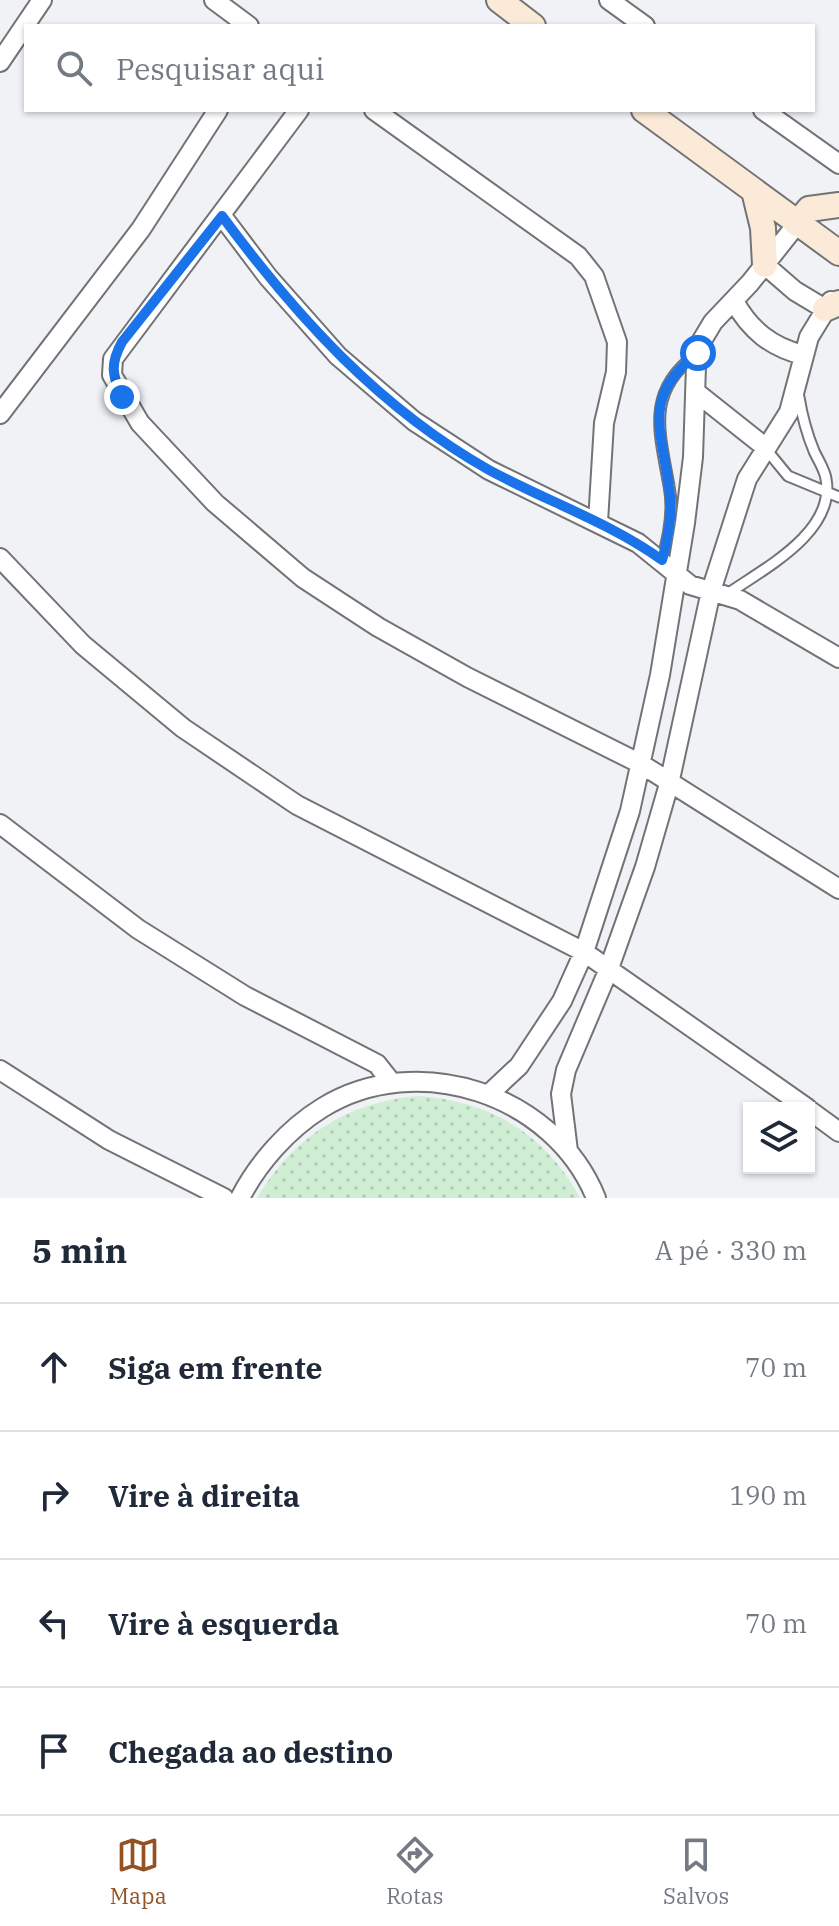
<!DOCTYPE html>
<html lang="pt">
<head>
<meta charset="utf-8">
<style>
  body { margin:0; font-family:"IBM Plex Serif",serif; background:#f2f2f3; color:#1f2937 }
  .controls { position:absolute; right:24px; bottom:24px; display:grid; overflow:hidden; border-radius:0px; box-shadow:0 2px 6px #0004 }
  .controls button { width:72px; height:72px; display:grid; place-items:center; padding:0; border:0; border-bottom:2px solid #e0e1e3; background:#fff; color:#1f2937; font:40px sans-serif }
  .stop { position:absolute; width:24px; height:24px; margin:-18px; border:6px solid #1a73e8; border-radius:50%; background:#fff }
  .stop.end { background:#1a73e8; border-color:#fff; box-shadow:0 2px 8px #0008 }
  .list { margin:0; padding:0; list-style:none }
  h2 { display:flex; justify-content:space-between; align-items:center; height:104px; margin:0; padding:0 32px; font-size:34px }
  h2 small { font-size:26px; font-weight:400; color:#747a83 }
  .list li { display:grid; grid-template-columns:52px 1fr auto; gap:24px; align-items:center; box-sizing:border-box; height:128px; padding:0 32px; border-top:2px solid #e0e1e3 }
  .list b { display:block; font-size:30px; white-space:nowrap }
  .list em { font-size:26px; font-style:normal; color:#747a83 }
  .icon { flex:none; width:44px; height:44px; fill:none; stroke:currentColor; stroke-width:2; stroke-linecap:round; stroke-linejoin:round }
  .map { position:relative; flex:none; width:839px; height:1198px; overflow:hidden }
  .search { position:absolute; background:#fff; box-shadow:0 2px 6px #0004; left:24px; right:24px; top:24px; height:88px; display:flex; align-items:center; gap:20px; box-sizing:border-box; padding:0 28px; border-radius:0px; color:#747a83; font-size:30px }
  .sheet { height:616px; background:#fff }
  nav { display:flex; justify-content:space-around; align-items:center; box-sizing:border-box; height:112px; border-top:2px solid #e0e1e3; background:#fff; font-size:22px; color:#747a83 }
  nav a { display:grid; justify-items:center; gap:4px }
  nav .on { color:#945122 }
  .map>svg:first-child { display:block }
  .grass { fill:url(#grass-dots) }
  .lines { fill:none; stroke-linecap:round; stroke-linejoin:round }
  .lane-casing { stroke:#717376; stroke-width:13 }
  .street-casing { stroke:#717376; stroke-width:22 }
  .secondary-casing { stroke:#717376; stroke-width:28 }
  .lane { stroke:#fff; stroke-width:9 }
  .street { stroke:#fff; stroke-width:18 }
  .secondary { stroke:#fbead7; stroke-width:24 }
  .route { stroke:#1a73e8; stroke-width:10 }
</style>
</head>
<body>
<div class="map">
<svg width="839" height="1198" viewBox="0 0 839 1198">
  <defs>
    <pattern id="grass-dots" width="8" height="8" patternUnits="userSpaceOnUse" patternTransform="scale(2)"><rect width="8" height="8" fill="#cfeed4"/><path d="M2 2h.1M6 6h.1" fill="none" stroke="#b1cbb5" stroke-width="1.8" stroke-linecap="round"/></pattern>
  </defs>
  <rect width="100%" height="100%" fill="#f0f2f6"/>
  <path class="grass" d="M417 1096C489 1100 546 1134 580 1198H257C293 1137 347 1102 417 1096Z"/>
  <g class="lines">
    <defs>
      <path id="lane" d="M765 448 788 476 839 497
        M662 560C669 536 674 510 669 486 660 433 645 393 695 355
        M726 595C761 570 836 533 826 479 825 470 818 460 814 451 807 434 802 416 799 397"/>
      <path id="street" d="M214 0 249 26
        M609 0 645 26
        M0 62 42 0
        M299 110 113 359 112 375 140 423 215 503 303 578 378 627 467 677 641 764 839 889
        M374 110 578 256 594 276 617 342 616 372 604 423 598 522
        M763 110 839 164
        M222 216 268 277 338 356 414 421 489 470 638 543 690 585 740 600 839 658
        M765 265 795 291 825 309
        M734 301C750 330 771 347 803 355
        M697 393 765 447
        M0 414 141 229 218 110
        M0 558 83 645 183 728 297 805 584 952 807 1108
        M0 824 138 929 245 996 377 1064 392 1083
        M0 1070 109 1140 224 1198
        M489 1094 519 1066 562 1001 584 952 630 811 660 675 685 523 693 457 696 366 701 342 713 322 750 283 797 224
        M809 1110 839 1132
        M568 1151 561 1094 566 1070 608 971 645 867 669 784 711 591 747 479 789 412 809 337 831 301
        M240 1198C258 1163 288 1129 322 1108 417 1049 554 1094 596 1198"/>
      <path id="secondary" d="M499 0 533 26
        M644 110 839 253
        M755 195 763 228 765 265
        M797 224 809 209 839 205
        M825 309 839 303"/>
    </defs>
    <use href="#lane" class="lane-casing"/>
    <use href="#street" class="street-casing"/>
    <use href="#secondary" class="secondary-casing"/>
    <use href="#lane" class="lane"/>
    <use href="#street" class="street"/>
    <use href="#secondary" class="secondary"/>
  </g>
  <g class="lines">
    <path class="route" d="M122 397C112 375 110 364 122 342L222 216C296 316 379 408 489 470 546 501 609 522 662 560 669 536 673 511 669 487 661 428 642 396 698 353"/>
  </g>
</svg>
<div class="controls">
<button><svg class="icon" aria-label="layers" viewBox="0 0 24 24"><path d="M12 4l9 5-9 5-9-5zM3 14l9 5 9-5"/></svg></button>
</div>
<div class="stop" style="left:698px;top:353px"></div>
<div class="stop end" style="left:122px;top:397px"></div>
<div class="search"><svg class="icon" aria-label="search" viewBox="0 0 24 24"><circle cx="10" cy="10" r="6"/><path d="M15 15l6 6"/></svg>Pesquisar aqui</div>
</div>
<section class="sheet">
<h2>5 min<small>A pé · 330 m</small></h2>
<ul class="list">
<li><svg class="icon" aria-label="ahead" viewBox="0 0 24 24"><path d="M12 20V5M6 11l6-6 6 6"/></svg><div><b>Siga em frente</b></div><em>70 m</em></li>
<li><svg class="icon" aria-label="right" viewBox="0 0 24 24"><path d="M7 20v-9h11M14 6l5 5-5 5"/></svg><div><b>Vire à direita</b></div><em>190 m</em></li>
<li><svg class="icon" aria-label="left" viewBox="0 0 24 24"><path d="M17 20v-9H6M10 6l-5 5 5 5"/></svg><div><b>Vire à esquerda</b></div><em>70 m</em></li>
<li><svg class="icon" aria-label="arrive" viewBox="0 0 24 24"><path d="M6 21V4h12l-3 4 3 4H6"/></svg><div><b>Chegada ao destino</b></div></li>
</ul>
</section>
<nav>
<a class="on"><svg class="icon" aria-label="map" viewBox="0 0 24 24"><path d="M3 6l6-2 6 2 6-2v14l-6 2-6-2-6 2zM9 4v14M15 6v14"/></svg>Mapa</a>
<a><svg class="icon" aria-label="directions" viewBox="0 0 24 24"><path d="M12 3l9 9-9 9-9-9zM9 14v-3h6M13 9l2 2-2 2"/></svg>Rotas</a>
<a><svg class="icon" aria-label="saved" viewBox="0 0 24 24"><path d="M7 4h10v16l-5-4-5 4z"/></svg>Salvos</a>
</nav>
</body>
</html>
